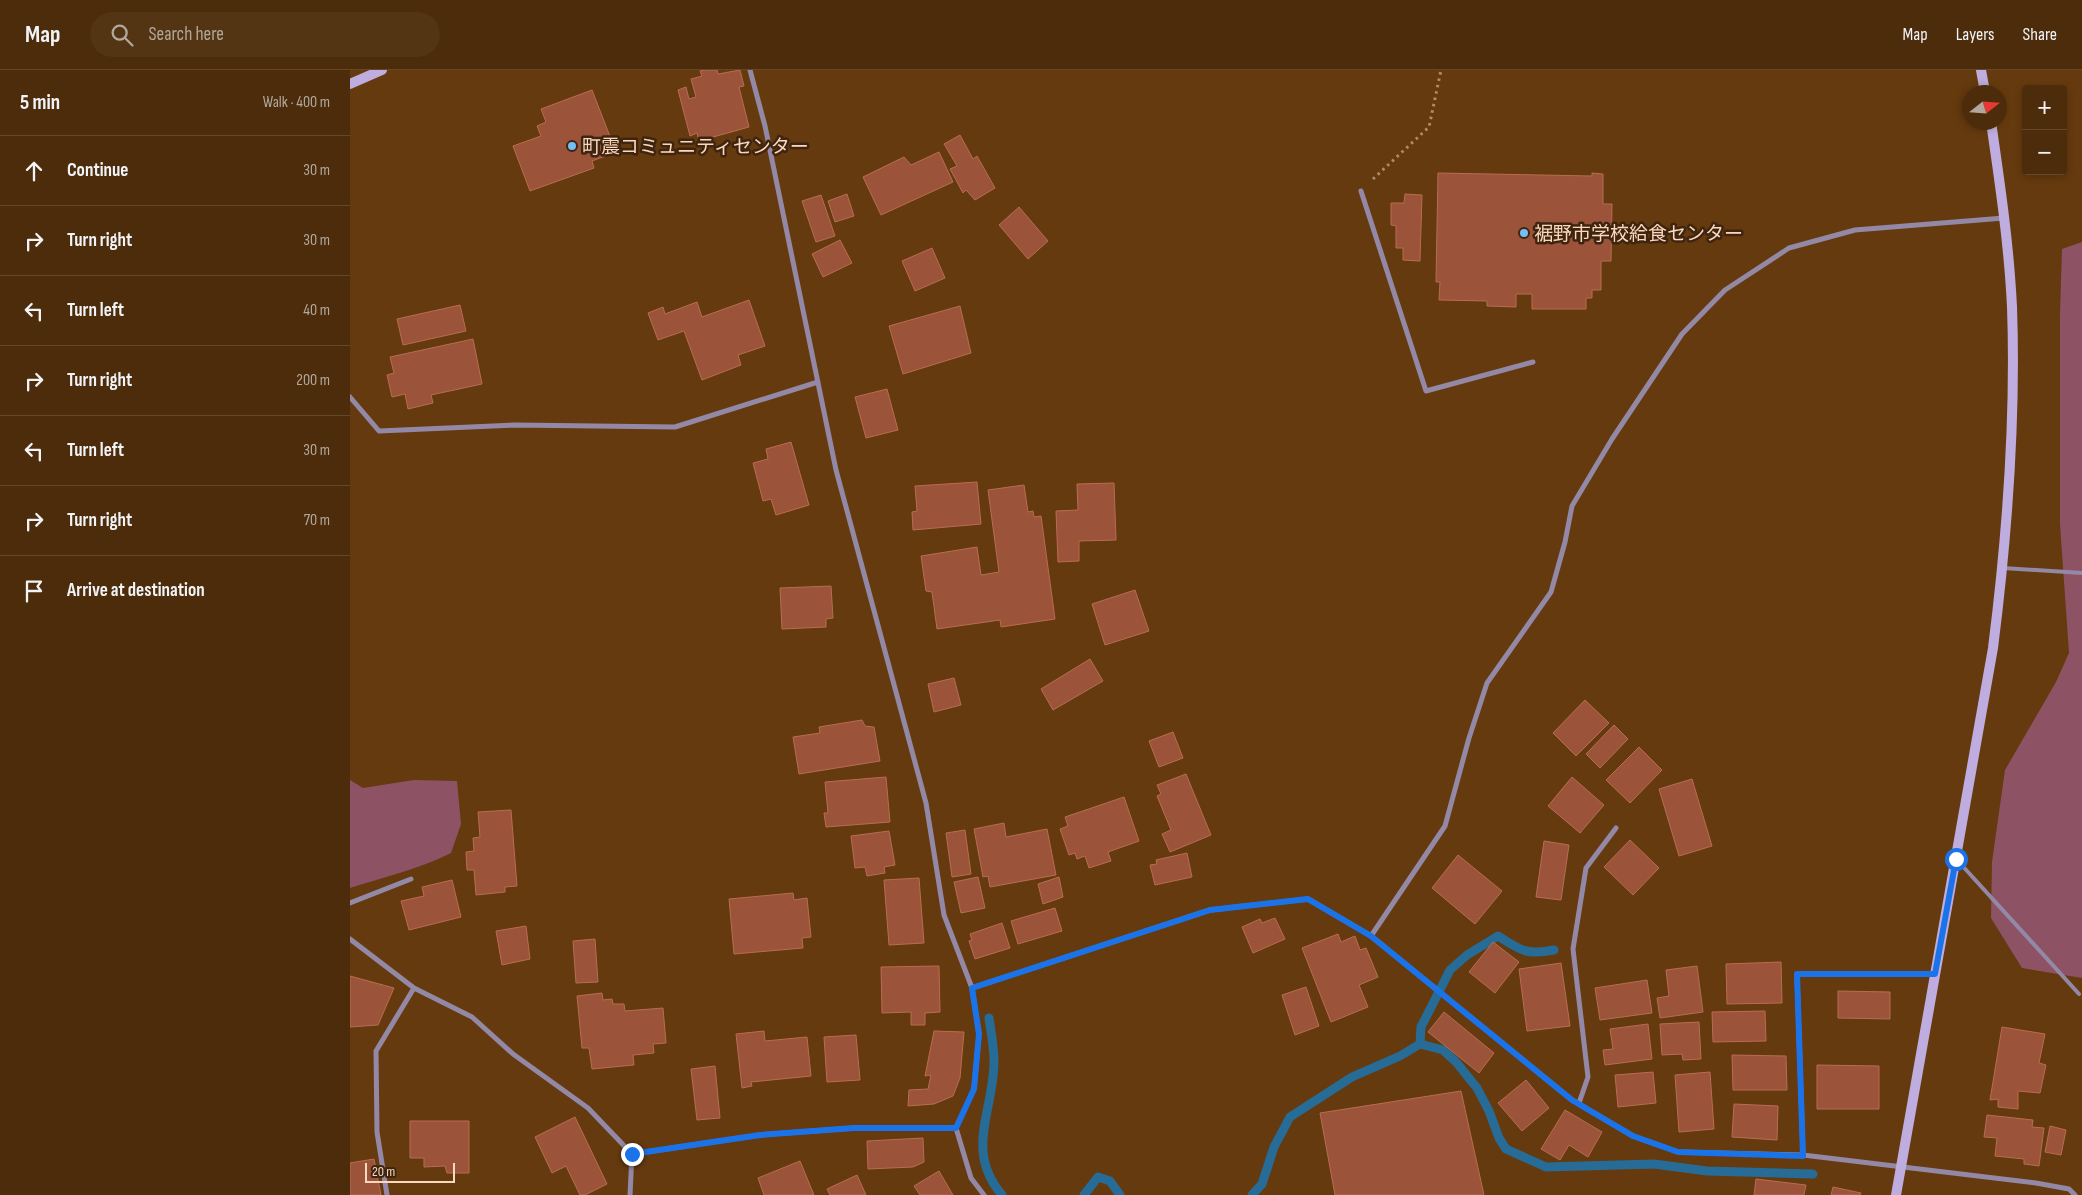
<!DOCTYPE html>
<html lang="en">
<head>
<meta charset="utf-8">
<style>
  body { margin:0; font-family:"Sofia Sans Condensed","Noto Sans JP",sans-serif; background:#533413; color:#f1f3f6 }
  .controls { position:absolute; right:15px; top:15px; display:grid; overflow:hidden; border-radius:5px; box-shadow:0 2px 8px #0003 }
  .controls button { width:45px; height:45px; display:grid; place-items:center; padding:0; border:0; border-bottom:1px solid #63482b; background:#4c2c0a; color:#f1f3f6; font:25px sans-serif }
  .compass { position:absolute; left:1612px; top:15px; width:45px; height:45px; border-radius:50%; background:#4c2c0a; box-shadow:0 2px 8px #0003; rotate:73deg }
  .scale { position:absolute; left:15px; bottom:12px; width:90px; box-sizing:border-box; padding-left:5px; border:2px solid #fad8be; border-top:0; font-size:14px; line-height:18px; white-space:nowrap; color:#fad8be; -webkit-text-stroke:4px #3f250f; paint-order:stroke }
  .stop { position:absolute; width:15px; height:15px; margin:-11px; border:4px solid #1a73e8; border-radius:50%; background:#fff }
  .stop.end { background:#1a73e8; border-color:#fff; box-shadow:0 1px 5px #0008 }
  .list { margin:0; padding:0; list-style:none }
  h2 { display:flex; justify-content:space-between; align-items:center; height:65px; margin:0; padding:0 20px; font-size:21px }
  h2 small { font-size:16px; font-weight:400; color:#b2a79c }
  .list li { display:grid; grid-template-columns:32px 1fr auto; gap:15px; align-items:center; box-sizing:border-box; height:70px; padding:0 20px; border-top:1px solid #63482b }
  .list b { display:block; font-size:19px; white-space:nowrap }
  .list em { font-size:16px; font-style:normal; color:#b2a79c }
  .icon { flex:none; width:28px; height:28px; fill:none; stroke:currentColor; stroke-width:2; stroke-linecap:round; stroke-linejoin:round }
  .map { position:relative; flex:none; width:1732px; height:1125px; overflow:hidden }
  header { display:flex; align-items:center; gap:30px; box-sizing:border-box; height:70px; padding:0 25px; background:#4c2c0a; border-bottom:1px solid #63482b }
  header strong { font-size:24px }
  nav { display:flex; gap:28px; margin-inline-start:auto; font-size:18px }
  .search { width:350px; height:45px; background:#533413; display:flex; align-items:center; gap:12px; box-sizing:border-box; padding:0 18px; border-radius:28px; color:#b2a79c; font-size:19px }
  main { display:flex }
  aside { flex:1; background:#4c2c0a }
  .map>svg:first-child { display:block }
  .green { fill:#8d5365 }
  .lines { fill:none; stroke-linecap:round; stroke-linejoin:round }
  .stream { stroke:#276b97; stroke-width:9 }
  .building { fill:#9b5339; stroke:#b86d53 }
  .path { stroke:#b18b68; stroke-width:3; stroke-dasharray:2.5 4; stroke-linecap:butt }
  .lane { stroke:#9389a7; stroke-width:4 }
  .street { stroke:#9389a7; stroke-width:5 }
  .secondary { stroke:#beadde; stroke-width:10 }
  .route { stroke:#1a73e8; stroke-width:6 }
  .poi-dot { fill:#74c0f6; stroke:#3f250f; stroke-width:2 }
  .labels { text-anchor:middle; stroke-width:5; stroke-linejoin:round; paint-order:stroke }
  .poi-label { font-size:19px; fill:#fad8be; stroke:#3f250f; text-anchor:start }
</style>
</head>
<body>
<header>
<strong>Map</strong>
<div class="search"><svg class="icon" aria-label="search" viewBox="0 0 24 24"><circle cx="10" cy="10" r="6"/><path d="M15 15l6 6"/></svg>Search here</div>
<nav><a>Map</a><a>Layers</a><a>Share</a></nav>
</header>
<main>
<aside>
<h2>5 min<small>Walk · 400 m</small></h2>
<ul class="list">
<li><svg class="icon" aria-label="ahead" viewBox="0 0 24 24"><path d="M12 20V5M6 11l6-6 6 6"/></svg><div><b>Continue</b></div><em>30 m</em></li>
<li><svg class="icon" aria-label="right" viewBox="0 0 24 24"><path d="M7 20v-9h11M14 6l5 5-5 5"/></svg><div><b>Turn right</b></div><em>30 m</em></li>
<li><svg class="icon" aria-label="left" viewBox="0 0 24 24"><path d="M17 20v-9H6M10 6l-5 5 5 5"/></svg><div><b>Turn left</b></div><em>40 m</em></li>
<li><svg class="icon" aria-label="right" viewBox="0 0 24 24"><path d="M7 20v-9h11M14 6l5 5-5 5"/></svg><div><b>Turn right</b></div><em>200 m</em></li>
<li><svg class="icon" aria-label="left" viewBox="0 0 24 24"><path d="M17 20v-9H6M10 6l-5 5 5 5"/></svg><div><b>Turn left</b></div><em>30 m</em></li>
<li><svg class="icon" aria-label="right" viewBox="0 0 24 24"><path d="M7 20v-9h11M14 6l5 5-5 5"/></svg><div><b>Turn right</b></div><em>70 m</em></li>
<li><svg class="icon" aria-label="arrive" viewBox="0 0 24 24"><path d="M6 21V4h12l-3 4 3 4H6"/></svg><div><b>Arrive at destination</b></div></li>
</ul>
</aside>
<div class="map">
<svg width="1732" height="1125" viewBox="0 0 1732 1125">
  <rect width="100%" height="100%" fill="#653a0e"/>
  <path class="green" d="M1732 172V908L1672 898 1641 848 1642 792 1655 700 1706 612 1719 583 1710 454V245L1712 179Z
    M0 710 13 718 64 710 107 711 111 754 101 783C69 799 34 807 0 818Z"/>
  <g class="lines">
    <path class="stream" d="M639 948C641 962 644 977 644 991 644 1041 614 1080 652 1125
      M1070 974 1071 957 1100 900 1117 885 1148 866C1171 881 1176 885 1204 880
      M734 1125 748 1107 760 1111 770 1125
      M902 1125 912 1114 924 1077 940 1047 1002 1007 1050 986 1070 974 1093 980 1106 992 1127 1018 1139 1041 1149 1068 1156 1079 1196 1097 1304 1094 1357 1101 1463 1104"/>
  </g>
  <path class="building" d="M356 0H367L368 4 390 0 394 16 389 17 399 57 349 71 347 63 340 66 328 20 336 17 339 29 346 27 341 9 352 6 350 1Z
    M242 20 266 82 242 91 244 98 180 121 163 76 191 66 187 56 196 52 191 39Z
    M610 65 623 89 627 86 645 118 625 130 616 120 613 123 600 99 607 96 594 74Z
    M589 82 603 112 531 145 513 107 554 87 561 95Z
    M1088 103 1242 106V103L1253 104V134H1262L1261 191H1251V220H1242V228H1236V239H1182V224H1166V237L1137 236V231L1089 230 1090 212H1086Z
    M497 124 504 146 485 152 478 131Z
    M1055 124 1072 125 1070 191 1053 190V178H1046V156L1041 155V133H1054Z
    M471 125 485 166 466 172 452 131Z
    M669 137 698 171 678 189 649 155Z
    M490 170 502 193 473 207 462 184Z
    M582 178 595 208 565 221 552 191Z
    M399 230 415 276 388 285 391 295 352 310 334 261 308 270 298 243 313 237 315 244 347 232 352 247Z
    M110 235 116 261 53 275 47 249Z
    M610 236 621 283 553 304 539 256Z
    M123 269 132 314 81 325 83 333 58 339 55 324 42 327 37 305 44 303 40 287Z
    M537 319 548 360 516 368 505 327Z
    M441 372 459 435 426 445 421 429 413 431 403 393 418 389 416 379Z
    M627 412 631 454 563 460 562 442 567 441 565 416Z
    M764 413 766 470 729 471V491L708 492 706 441 728 440 727 414Z
    M674 415 678 442 683 441 684 447 691 446 705 549 651 557 650 550 587 559 582 522 576 521 571 486 627 477 631 505 649 502 638 420Z
    M481 516 483 548 476 549V557L432 559 430 518Z
    M785 520 799 561 755 575 742 534Z
    M740 589 753 611 703 640 691 619Z
    M604 608 611 635 584 642 578 614Z
    M1235 630 1259 653 1226 686 1203 663Z
    M512 650 515 656 524 657 530 691 449 704 443 667 470 663 469 657Z
    M1264 655 1278 669 1250 698 1236 684Z
    M823 662 833 688 809 697 799 671Z
    M1289 677 1312 700 1280 733 1256 710Z
    M836 704 861 765 820 782 812 764 821 760 807 726 811 724 807 715Z
    M536 707 540 752 476 757 474 743H478L475 712Z
    M1222 707 1254 735 1230 763 1198 736Z
    M1342 709 1362 776 1329 786 1309 719Z
    M774 727 789 771 758 782 761 791 739 798 735 786 727 789 725 783 719 785 710 759 718 756 715 747Z
    M161 740 167 816 155 817V822L126 825 124 800H117L116 782 124 781 123 768 130 767 128 742Z
    M654 753 656 767 697 759 706 805 640 817 638 806 633 807 624 759Z
    M615 760 621 804 602 807 596 763Z
    M539 761 545 795 534 797 535 803 517 806 515 797 505 798 501 766Z
    M1280 770 1309 798 1283 825 1254 797Z
    M1194 771 1219 775 1211 830 1186 827Z
    M837 783 842 807 805 815 800 795 807 794 806 790Z
    M1108 785 1152 821 1125 854 1082 818Z
    M628 807 635 838 611 843 604 812Z
    M709 807 713 827 693 834 688 814Z
    M569 808 574 873 539 875 534 810Z
    M102 810 111 847 59 860 51 831 74 826 72 817Z
    M443 823 444 830 457 828 461 867 452 868 453 878 384 884 379 829Z
    M705 838 712 861 668 874 661 851Z
    M925 848 935 869 903 883 892 857 910 849 912 853Z
    M652 853 660 878 625 889 619 871 622 870 620 864Z
    M176 856 180 889 152 895 146 861Z
    M988 864 991 872 1005 866 1010 880 1016 878 1028 907 1009 915 1018 937 981 952 952 878Z
    M245 869 248 912 226 913 223 871Z
    M1143 872 1169 892 1145 923 1119 902Z
    M1431 892 1432 933 1377 934 1376 894Z
    M1211 893 1220 956 1177 961 1169 899Z
    M589 896 590 942 575 943V955H561V942L532 943 531 897Z
    M1347 896 1353 942 1310 948 1307 928 1319 926 1316 900Z
    M0 906 44 918 28 955 0 957Z
    M1297 910 1302 943 1250 950 1245 918Z
    M956 917 969 956 945 965 932 925Z
    M1488 921 1540 922V949L1488 948Z
    M252 923 253 930 262 929 263 934H274L275 941 313 938 316 973 303 974 304 983 283 985 284 995 242 999 239 978H232L227 926Z
    M1415 941 1416 971 1363 972 1362 942Z
    M1094 942 1144 983 1129 1003 1078 962Z
    M1349 952 1351 989 1333 990 1332 984 1312 985 1310 954Z
    M1298 954 1302 989 1255 995 1253 980 1263 979 1260 959Z
    M1652 957 1695 964 1689 993 1696 995 1690 1023 1668 1021V1039L1648 1037V1029L1640 1030Z
    M414 961 415 971 457 967 461 1006 401 1012 402 1016 392 1018 386 964Z
    M584 961 614 962 610 1008 603 1026 584 1034 558 1036 559 1020 578 1019 581 1005 575 1006Z
    M506 965 510 1010 477 1012 474 967Z
    M1382 985 1436 986 1437 1020H1383Z
    M1467 995 1529 996V1039H1467Z
    M365 996 370 1048 347 1050 341 999Z
    M1303 1002 1306 1033 1268 1037 1265 1005Z
    M1360 1002 1364 1059 1329 1062 1325 1005Z
    M1176 1010 1199 1038 1172 1061 1148 1033Z
    M1111 1021 1134 1125H985L970 1043Z
    M1384 1034 1428 1036 1427 1070 1382 1067Z
    M1215 1040 1252 1062 1238 1087 1219 1075 1210 1090 1191 1079Z
    M1637 1045 1683 1050 1682 1057 1694 1058 1689 1096 1674 1094V1089L1645 1086 1647 1068 1634 1067Z
    M225 1047 257 1114 235 1125H230L216 1096 202 1103 185 1067Z
    M60 1051H119V1103H97L95 1096 74 1097V1088H60Z
    M1700 1056 1716 1060 1711 1085 1695 1082Z
    M573 1068 574 1092 563 1097 518 1099 517 1071Z
    M24 1089 31 1125H0V1093Z
    M450 1091 464 1125H414L408 1108Z
    M589 1101 603 1125H570L564 1116Z
    M507 1105 516 1125H480L477 1119Z
    M1406 1109 1456 1115 1454 1125H1404Z
    M1483 1117 1511 1123 1510 1125H1481Z"/>
  <g class="lines">
    <path class="path" d="M1023 109 1079 57 1091 0"/>
    <path class="lane" d="M1653 498 1732 503
      M1608 791 1729 924"/>
    <path class="street" d="M400 0 415 56 486 400 576 733 594 845 622 918 629 964 624 1019 606 1058 621 1108 634 1125
      M1011 121 1076 321 1183 292
      M0 327 29 361 165 355 325 357 468 312
      M0 833 61 809
      M1021 866 1095 756 1119 668 1137 613 1201 522 1215 472 1222 436 1262 369 1332 264 1375 220 1439 178 1505 160 1654 148
      M0 869 64 918 122 947 163 984 238 1038 282 1084 410 1065 504 1058H606
      M622 918 860 840 958 829 1021 866 1222 1030 1283 1066 1328 1082 1453 1085 1686 1113 1719 1119 1725 1125
      M1229 1033 1238 1007 1223 879 1236 798 1266 758
      M1453 1085 1447 904H1585
      M37 1125 27 1062 26 981 64 918
      M280 1125 282 1084"/>
    <path class="secondary" d="M1631 0 1635 22
      M0 14 32 0
      M1546 1125 1643 578C1657 467 1666 350 1662 237 1659 175 1650 114 1641 52"/>
  </g>
  <g class="lines">
    <path class="route" d="M282 1084 410 1065 504 1058H606L624 1019 629 964 622 918 860 840 958 829 1021 866 1222 1030 1283 1066 1328 1082 1453 1086 1447 904H1585L1606 789"/>
  </g>
  <g class="poi-dot">
    <circle cx="222" cy="76" r="5"/>
    <circle cx="1174" cy="163" r="5"/>
  </g>
  <g class="labels">
    <g class="poi-label">
      <text x="232" y="83">町震コミュニティセンター</text>
      <text x="1184" y="170">裾野市学校給食センター</text>
    </g>
  </g>
</svg>
<div class="controls">
<button>+</button>
<button>−</button>
</div>
<svg class="compass" viewBox="-18 -18 36 36"><path d="M0-13l5 13h-10z" fill="#e53935"/><path d="M0 13l5-13h-10z" fill="#b2a79c"/></svg>
<div class="scale">20 m</div>
<div class="stop" style="left:1606px;top:789px"></div>
<div class="stop end" style="left:282px;top:1084px"></div>
</div>
</main>
</body>
</html>
